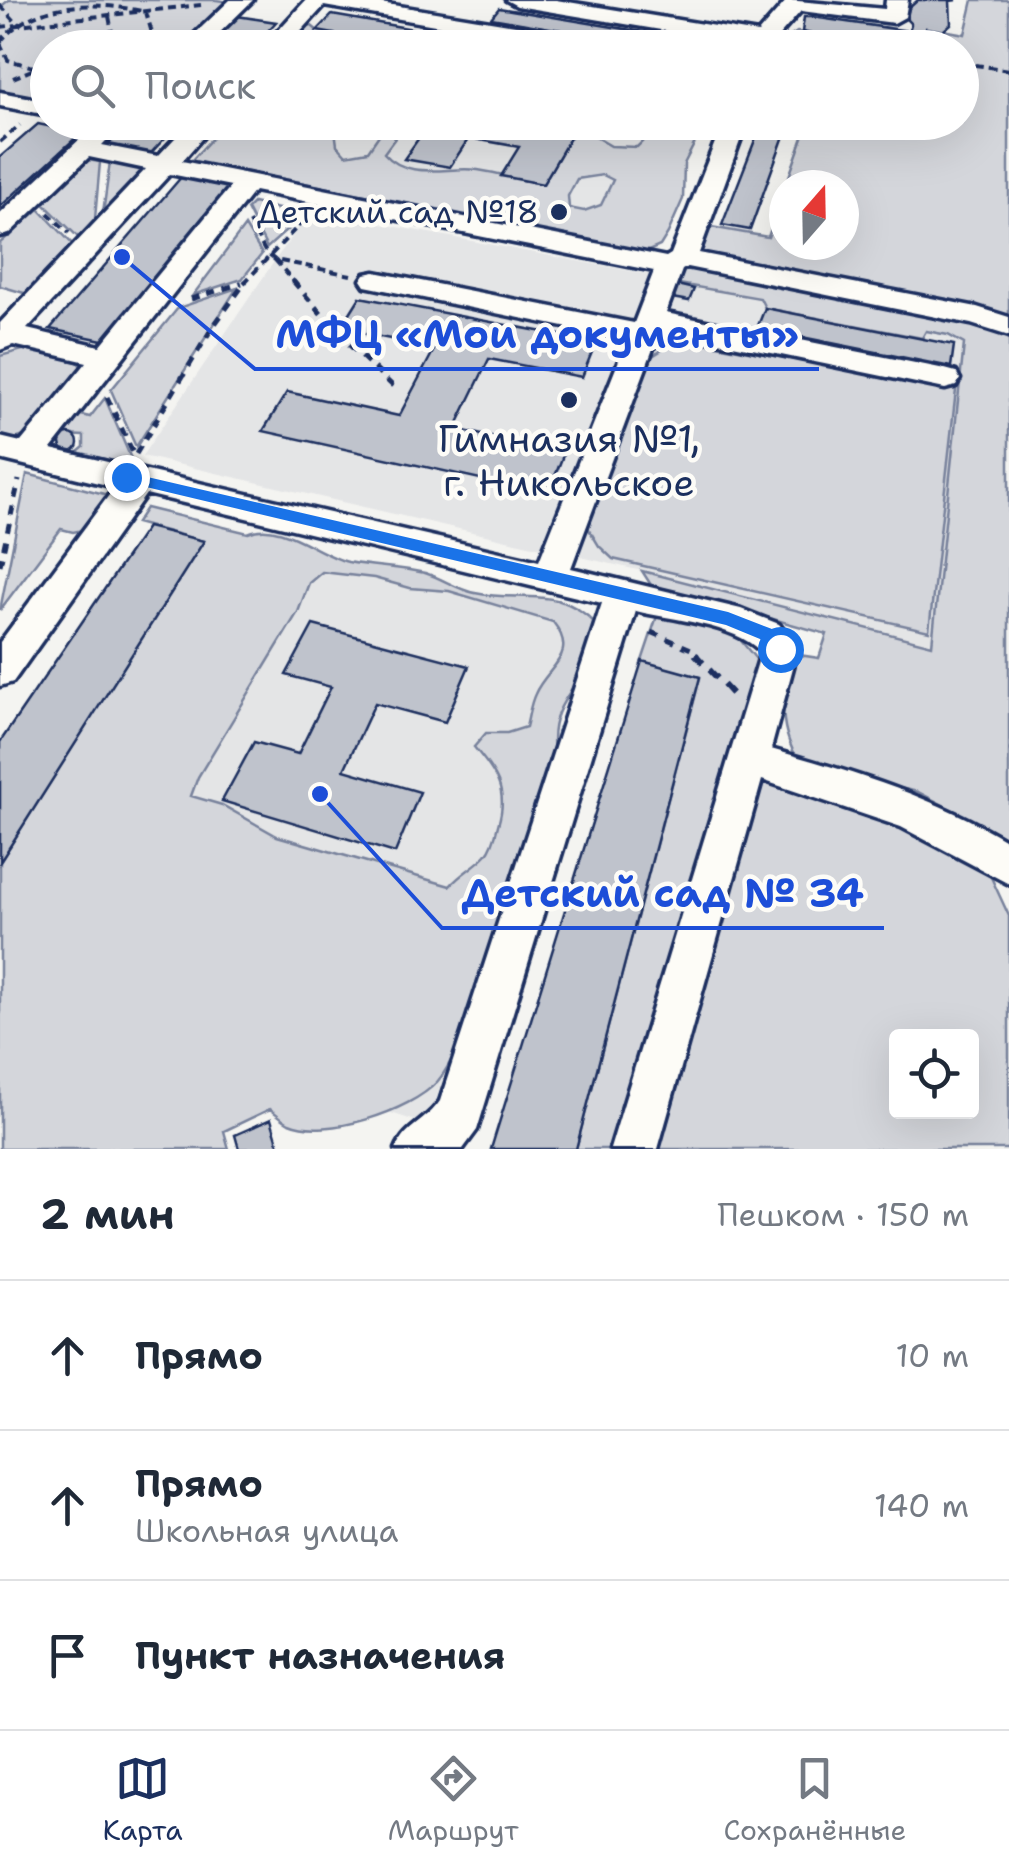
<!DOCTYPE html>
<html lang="ru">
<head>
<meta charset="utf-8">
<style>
  body { margin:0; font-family:"Shantell Sans",sans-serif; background:#f2f2f3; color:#1f2937 }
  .controls { position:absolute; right:30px; bottom:30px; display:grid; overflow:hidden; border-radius:10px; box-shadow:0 10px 40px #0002 }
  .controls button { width:90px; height:90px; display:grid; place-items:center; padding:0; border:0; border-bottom:2px solid #e0e1e3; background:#fff; color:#1f2937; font:50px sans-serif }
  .compass { position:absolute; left:769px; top:170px; width:90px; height:90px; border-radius:50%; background:#fff; box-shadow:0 10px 40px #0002; rotate:20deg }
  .stop { position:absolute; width:30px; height:30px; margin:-22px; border:8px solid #1a73e8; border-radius:50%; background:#fff }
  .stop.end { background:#1a73e8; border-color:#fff; box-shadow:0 2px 10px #0008 }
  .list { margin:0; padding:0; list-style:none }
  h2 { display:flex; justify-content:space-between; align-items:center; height:130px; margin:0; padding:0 40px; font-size:42px }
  h2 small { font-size:32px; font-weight:400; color:#747a83 }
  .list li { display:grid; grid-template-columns:65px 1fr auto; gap:30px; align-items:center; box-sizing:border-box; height:150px; padding:0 40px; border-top:2px solid #e0e1e3 }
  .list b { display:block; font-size:38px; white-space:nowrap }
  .list p { margin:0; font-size:32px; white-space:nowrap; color:#747a83 }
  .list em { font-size:32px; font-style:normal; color:#747a83 }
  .icon { flex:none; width:55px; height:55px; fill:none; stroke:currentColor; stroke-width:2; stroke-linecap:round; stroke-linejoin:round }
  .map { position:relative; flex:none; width:1009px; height:1149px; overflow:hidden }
  .search { position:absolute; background:#fff; box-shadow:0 10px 40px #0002; left:30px; right:30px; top:30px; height:110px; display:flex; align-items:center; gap:25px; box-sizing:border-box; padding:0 35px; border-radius:55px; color:#747a83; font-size:38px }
  .sheet { height:580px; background:#fff }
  nav { display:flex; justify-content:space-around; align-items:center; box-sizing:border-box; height:140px; border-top:2px solid #e0e1e3; background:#fff; font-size:28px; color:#747a83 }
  nav a { display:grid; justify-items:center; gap:5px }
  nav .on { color:#1b2f5e }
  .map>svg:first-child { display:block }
  .built { fill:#e4e5e6 }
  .green { fill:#d4d6db; stroke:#78829c; stroke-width:2.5; fill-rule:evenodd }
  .building { fill:#bfc3cc; stroke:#1b2f5e; stroke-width:2.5 }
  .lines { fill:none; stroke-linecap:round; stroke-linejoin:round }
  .minor-casing { stroke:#1b2f5e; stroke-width:7 }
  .path-far2 { stroke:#1b2f5e; stroke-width:4; stroke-dasharray:8 5; stroke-linecap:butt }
  .path-far1 { stroke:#1b2f5e; stroke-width:5; stroke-dasharray:9 8; stroke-linecap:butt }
  .path { stroke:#1b2f5e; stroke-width:6; stroke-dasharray:12 9; stroke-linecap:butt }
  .minor { fill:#fdfcf7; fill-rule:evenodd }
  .route { fill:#1a73e8 }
  .poi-dot { fill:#1b2f5e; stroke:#fdfcf7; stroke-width:4 }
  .labels { text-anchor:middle; stroke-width:9; stroke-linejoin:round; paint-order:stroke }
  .far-poi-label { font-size:32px; fill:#1b2f5e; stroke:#fdfcf7; text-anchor:end }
  .poi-label { font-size:38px; fill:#1b2f5e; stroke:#fdfcf7 }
  .leader { fill:none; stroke:#1d4ed8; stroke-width:4 }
  .callout-dot { fill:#1d4ed8; stroke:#fdfcf7; stroke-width:4 }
  .callout-label { font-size:40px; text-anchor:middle; font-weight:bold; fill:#1d4ed8; stroke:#fdfcf7; stroke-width:9; stroke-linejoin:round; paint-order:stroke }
</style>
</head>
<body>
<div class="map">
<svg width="1009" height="1149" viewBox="0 0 1009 1149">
  <rect width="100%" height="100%" fill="#f4f4f1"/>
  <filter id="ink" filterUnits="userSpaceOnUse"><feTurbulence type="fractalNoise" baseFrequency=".01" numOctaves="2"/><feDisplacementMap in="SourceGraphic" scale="20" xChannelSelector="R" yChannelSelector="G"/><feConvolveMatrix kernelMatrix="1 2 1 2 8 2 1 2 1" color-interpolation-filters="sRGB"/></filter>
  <g filter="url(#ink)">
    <path class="built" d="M329 123H696L640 247 285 177Z
      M318 212 950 331 949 335 965 344 932 646 642 571 142 456 275 260 298 229Z
      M263 543 589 622 428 1125 0 986V966Z"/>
    <path class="green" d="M9 0H216L223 1 227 7 185 47 48 48 47 104 0 95V7Z
      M973 0H1009V317L690 252 705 226 768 237 784 192V245H844V185H786L808 123 962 122V48L941 47 943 30 965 34Z
      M308 23 318 31 411 47 295 48 302 40 301 26Z
      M797 32 890 47 773 48Z
      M226 123H334L337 145 346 155 368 151 383 129 400 123 404 126 384 153C408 181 448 166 478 170 499 173 521 180 542 184L576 126 572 123H705L684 164 683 199 668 233 660 246 637 256 485 224 447 211 191 161ZM601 127C618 128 634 124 644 140L637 147 611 146 589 133ZM603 175 613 180 601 205 584 211 569 208 568 196 577 179Z
      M88 160 100 162 94 230 83 242 43 203Z
      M110 162 146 170 102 221Z
      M253 203 304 215 267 248 247 209Z
      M39 209 76 248 31 295 0 286V243Z
      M245 226 262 254 242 279 193 295Z
      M692 269 959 320 1009 334V839L918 792 804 768C776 732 781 695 792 654L819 658 827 634 651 585 642 571 932 645 964 344 948 335 926 331 922 338 765 308 760 298 679 284 681 270Z
      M237 288 136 447 111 390 178 308Z
      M685 342 711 344 956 390 929 631 613 559 599 546 584 521 638 365 667 347Z
      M26 349 78 362 84 371C63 398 40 448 0 437V356Z
      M105 398 132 461 124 464 78 452 84 447V436L65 435 62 426 72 413 90 417Z
      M27 474 116 497 92 528 73 532 61 529 0 610Z
      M146 508 248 533C280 519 318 555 348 562 374 567 400 567 425 573 442 578 458 590 475 593 522 603 559 584 597 625 594 639 592 659 584 671 565 699 549 716 554 752L460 1040C453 1055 448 1070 437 1082 410 1111 326 1139 289 1123 283 1120 276 1113 270 1109L224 1131 229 1149H0V862L203 541 136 523ZM322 572 374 578 410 588 449 591 553 622C580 656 547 666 535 694 530 704 529 716 526 727L507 733H486L474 747C496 774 509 790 498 825 496 834 492 848 486 855 476 866 461 873 450 886L277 836 222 805 191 796 198 777 298 612 309 583Z
      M658 613 733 631 760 664 618 1149H576L700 678 642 661Z
      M753 777 862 811 947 843 990 875 1009 916V1149H652ZM896 1036H972V1112H896Z"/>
    <path class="building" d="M918 0H957L950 1 951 24 943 31 926 28 921 48H884L802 32 804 17H812L909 31 911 24 906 19 909 8Z
      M499 8 739 48H666L491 18Z
      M332 15 471 39 465 48H412L317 31Z
      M237 16 276 22 252 48H206Z
      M130 122H180L149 155 106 147Z
      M430 122H480L476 128 522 136 530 122 577 126 543 184 501 176 519 147 469 138 450 167 404 159Z
      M762 122H789L750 230 722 225Z
      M38 124 81 133 0 207V157Z
      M183 175 234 184 107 341 50 329Z
      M677 285 694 289 689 301 672 298Z
      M360 297 596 342 582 377 489 359 455 429 564 453 548 494 263 431 287 392 399 416 435 348 340 329Z
      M765 308 954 345 951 367 757 328Z
      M60 443a9 9 0 1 1 18 0a9 9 0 1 1-18 0Z
      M147 527 204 541 0 862V742Z
      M313 625 469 666 445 722 375 703 344 770 420 792 395 853 222 801 254 742 298 754 331 687 286 675Z
      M642 661 700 677 576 1149H491Z
      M271 1119 280 1149H239L235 1135Z"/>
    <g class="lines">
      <defs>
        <path id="minor" d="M230 0H253L204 48H180Z
          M306 0H362L613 41 624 48H570L324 6 286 48H262Z
          M506 0H556L758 33 787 0 885 9 886 0H908L905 17 894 23 801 11 771 45 763 47 517 6Z
          M0 92 48 101V115L0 106Z
          M98 122H124L102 145 158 156 190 122H216L182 161 666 257 671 254 723 122H747L699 253 977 307 1009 317V336L971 324 687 267 682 270 666 313 945 369 956 372 960 379 956 386 945 389 660 330 571 568 741 609 779 624 798 649 771 749C852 772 936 797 1009 842V884L901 827 762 780 658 1149H610L761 652C734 624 672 620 636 611L477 1130 463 1149H396C405 1126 427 1121 440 1101L602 603 146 494 13 682 0 686V642L115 487 0 459V437L21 442 87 362 13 345 0 350V323L146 169 89 157 9 234 0 236V214ZM170 174 231 186 100 346 27 329ZM254 191 654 271 634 323 375 272 365 274 361 280 365 286 375 288 627 340 539 561 51 449Z"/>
      </defs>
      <use href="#minor" class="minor-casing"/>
      <path class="path-far2" d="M0 5 15 21
        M109 16 115 48
        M0 27 201 5
        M0 42C34 0 97 1 146 12L152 33 143 48
        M0 43 8 60 48 71
        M791 45 809 48
        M962 63 1009 70
        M13 78 34 69 38 84
        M0 142 20 125
        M48 213 69 233
        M249 222 266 253 275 260 351 275
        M275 260 295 283
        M244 283 307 217"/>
      <path class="path-far1" d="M293 281 343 339 396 389
        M191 299 242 283
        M107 397 134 455
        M136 454 212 328 246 281
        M0 565 19 480
        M651 632 691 649 698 656"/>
      <path class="path" d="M695 654 732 694"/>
      <use href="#minor" class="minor"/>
    </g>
  </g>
  <path class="route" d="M126 472 728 612 772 629 788 649 780 656 760 639 726 625 121 481 118 477Z"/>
  <g class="poi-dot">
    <circle cx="559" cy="212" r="10"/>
    <circle cx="569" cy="400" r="10"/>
  </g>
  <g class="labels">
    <g class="far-poi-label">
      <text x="539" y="223">Детский сад №18</text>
    </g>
    <g class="poi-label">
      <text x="569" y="452">Гимназия №1,<tspan x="569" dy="44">г. Никольское</tspan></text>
    </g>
  </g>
  <path class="leader" d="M122 257L255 369H819M320 794L442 928H884"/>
  <g class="callout-dot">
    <circle cx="122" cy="257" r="10"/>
    <circle cx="320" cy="794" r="10"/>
  </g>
  <g class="callout-label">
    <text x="537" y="348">МФЦ «Мои документы»</text>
    <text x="663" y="907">Детский сад № 34</text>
  </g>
</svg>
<div class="controls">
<button><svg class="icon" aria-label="locate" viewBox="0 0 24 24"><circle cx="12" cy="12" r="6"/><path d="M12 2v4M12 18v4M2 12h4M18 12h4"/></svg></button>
</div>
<svg class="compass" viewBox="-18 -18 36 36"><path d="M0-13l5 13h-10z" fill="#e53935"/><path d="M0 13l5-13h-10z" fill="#747a83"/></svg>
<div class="stop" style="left:780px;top:649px"></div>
<div class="stop end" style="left:126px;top:477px"></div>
<div class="search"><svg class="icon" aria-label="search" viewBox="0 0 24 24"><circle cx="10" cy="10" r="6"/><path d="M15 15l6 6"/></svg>Поиск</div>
</div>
<section class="sheet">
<h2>2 мин<small>Пешком · 150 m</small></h2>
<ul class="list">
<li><svg class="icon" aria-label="ahead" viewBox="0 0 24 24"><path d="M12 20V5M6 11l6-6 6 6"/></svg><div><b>Прямо</b></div><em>10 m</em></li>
<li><svg class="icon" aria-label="ahead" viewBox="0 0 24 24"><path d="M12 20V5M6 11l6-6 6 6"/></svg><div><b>Прямо</b><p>Школьная улица</p></div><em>140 m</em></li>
<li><svg class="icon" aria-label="arrive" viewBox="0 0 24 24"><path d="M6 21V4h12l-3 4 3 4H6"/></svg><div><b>Пункт назначения</b></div></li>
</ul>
</section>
<nav>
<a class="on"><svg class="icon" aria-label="map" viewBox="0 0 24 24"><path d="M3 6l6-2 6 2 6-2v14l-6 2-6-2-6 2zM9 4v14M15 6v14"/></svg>Карта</a>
<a><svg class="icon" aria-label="directions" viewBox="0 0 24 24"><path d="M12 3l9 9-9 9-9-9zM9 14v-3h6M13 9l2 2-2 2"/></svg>Маршрут</a>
<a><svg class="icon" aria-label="saved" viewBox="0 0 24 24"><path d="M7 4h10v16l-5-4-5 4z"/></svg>Сохранённые</a>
</nav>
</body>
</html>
